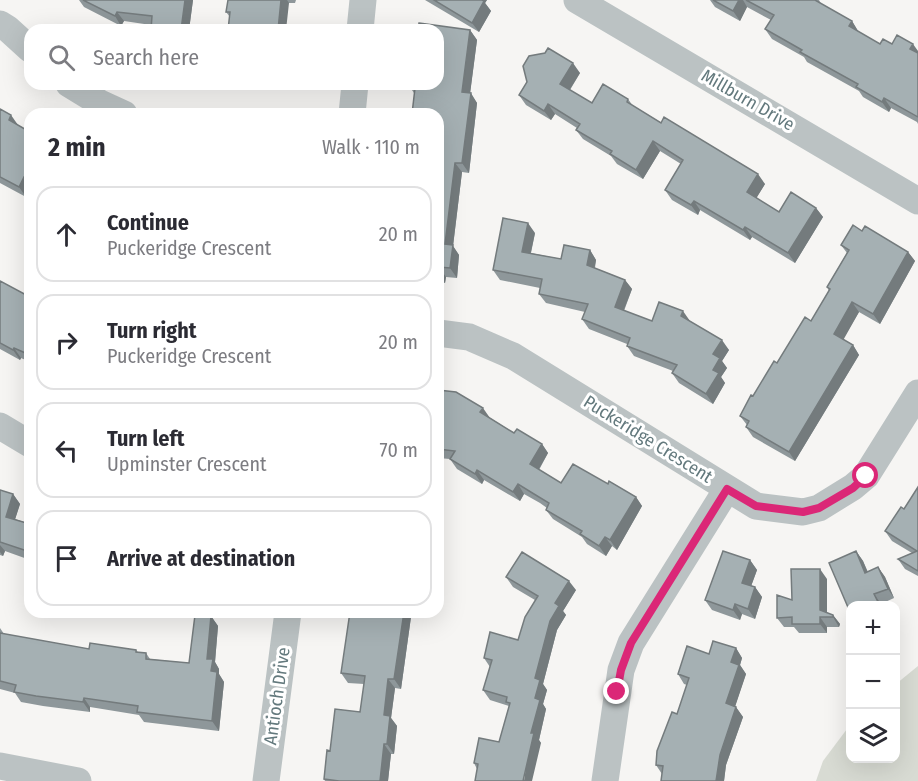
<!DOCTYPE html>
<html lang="en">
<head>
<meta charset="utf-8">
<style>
  body { margin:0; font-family:"Fira Sans Condensed",sans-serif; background:#f2f2f3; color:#2b2b33 }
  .controls { position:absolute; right:18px; bottom:18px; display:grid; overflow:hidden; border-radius:12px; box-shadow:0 6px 24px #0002 }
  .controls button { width:54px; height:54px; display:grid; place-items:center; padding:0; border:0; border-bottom:2px solid #e1e1e2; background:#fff; color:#2b2b33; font:30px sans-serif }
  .stop { position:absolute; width:18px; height:18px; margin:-14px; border:4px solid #db2777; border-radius:50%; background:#fff }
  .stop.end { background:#db2777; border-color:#fff; box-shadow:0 2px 6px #0008 }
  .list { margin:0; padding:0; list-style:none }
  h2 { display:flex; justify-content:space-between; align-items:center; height:78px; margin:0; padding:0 24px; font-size:26px }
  h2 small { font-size:20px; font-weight:400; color:#7c7c81 }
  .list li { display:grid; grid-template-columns:39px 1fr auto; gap:18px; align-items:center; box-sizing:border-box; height:96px; margin:0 12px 12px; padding:0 12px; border:2px solid #e1e1e2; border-radius:18px }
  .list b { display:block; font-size:22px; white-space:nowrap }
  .list p { margin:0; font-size:20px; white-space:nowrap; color:#7c7c81 }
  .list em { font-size:20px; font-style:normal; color:#7c7c81 }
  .icon { flex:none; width:33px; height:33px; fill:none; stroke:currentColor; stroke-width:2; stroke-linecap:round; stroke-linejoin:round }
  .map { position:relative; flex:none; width:918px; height:781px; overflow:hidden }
  .search { position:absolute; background:#fff; box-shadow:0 6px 24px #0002; left:24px; top:24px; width:420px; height:66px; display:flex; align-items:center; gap:15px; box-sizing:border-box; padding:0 21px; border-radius:18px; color:#7c7c81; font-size:22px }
  .panel { position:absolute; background:#fff; box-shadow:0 6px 24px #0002; left:24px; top:108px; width:420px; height:510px; border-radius:18px }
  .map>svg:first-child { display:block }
  .park { fill:#d8dbd3 }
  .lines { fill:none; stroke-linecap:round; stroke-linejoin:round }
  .minor { stroke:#bbc2c3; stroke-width:27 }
  .wall { fill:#8e979a }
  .shaded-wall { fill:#747b7d }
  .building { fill:#a5b0b3; stroke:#747b7d; stroke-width:1.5 }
  .route { stroke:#db2777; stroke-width:8 }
  .labels { text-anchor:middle; stroke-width:6; stroke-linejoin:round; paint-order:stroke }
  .street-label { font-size:18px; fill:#63797d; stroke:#fff }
</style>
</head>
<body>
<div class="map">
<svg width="918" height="781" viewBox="0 0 918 781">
  <rect width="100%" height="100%" fill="#f6f5f3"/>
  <path class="park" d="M918 666V781H816L823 761 850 725V758H896V684Z"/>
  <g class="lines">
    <path class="minor" d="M577 0 918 201
      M0 24 8 29 30 49
      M360 30 363 0
      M69 84 100 103 124 114
      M352 114 355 84
      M438 333 469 337 513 356 756 506 803 512 819 508 853 487 866 476 918 393
      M0 426 30 444
      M0 766 78 781
      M266 781 288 612
      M605 781 621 670 631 643 727 489"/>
  </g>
  <path class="wall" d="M79 0H193L189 30H151V25L124 21 121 26 84 7Z
    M228 0H296L295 3H289L230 17 226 12Z
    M425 0H487L485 3 491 11 479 32Z
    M710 0H819L821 4 852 21 858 31V32L880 44H892L918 51V124L917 122 891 108 889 112 863 97 859 91 807 62 804 57 772 39 765 29 771 20 747 7 740 21 715 7Z
    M470 30 477 40 470 93 477 103 469 173 462 172 453 246 459 255 457 278 446 277 445 283 438 282V114L414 93 410 87Z
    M545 53 580 73 570 90 592 103 628 99 633 106 765 184 756 198 779 212 816 208 823 217 795 263 752 237 750 240 700 210 698 215 672 200 665 190 681 164 660 151 643 179 617 164 611 156 583 139 576 130 577 128 555 114 551 120 526 105 519 95Z
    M0 109 18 125 30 132V189L26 197 0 183Z
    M862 231 908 252 915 261 880 324 859 312 843 339 853 345 859 355 795 461 753 437 746 427 747 425 740 416 777 363 811 321 829 291 827 287 847 253 841 245Z
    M535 233 531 253 561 259 590 250 596 260 595 268 625 280 632 289 624 311 652 321H690L729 350 722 361 727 368 721 377 725 383 713 404 679 383 672 373 673 371 634 356 627 346V344L589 329 582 319 585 312 546 303 539 294 540 288 500 280 493 270Z
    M0 281 30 297V362L21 358 20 360 0 349Z
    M438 390 490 418 514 433 542 444 548 453 539 470 561 483 608 484 636 497 642 506 617 550 612 546 606 556 587 544 582 537 553 519 546 510 547 508 540 503 524 494 520 501 484 480 482 484 457 469 450 459 438 458Z
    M918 487V576L905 569 898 559 912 553 892 541 885 531 904 509Z
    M0 490 13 494 20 504 15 519 30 524V560L5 551 3 556 0 555Z
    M856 551 863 561 868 572 878 567 885 577 894 598 881 604 882 606H850Z
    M750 560 757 570 751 586 755 587 762 597 755 619 742 614 740 620 712 610 705 600Z
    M506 577 576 590 563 611 566 615 557 630 543 684 547 690 543 704 546 709 539 740 541 743 477 769 474 763 499 742 509 706 490 700 483 690 490 667 484 658 518 640 535 600 513 587Z
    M827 579V613L833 615 840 624 839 627H827V633H799L794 627H784L777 618 792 600Z
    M211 616 218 626 215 662 219 669V674L224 682 219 731 144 722 139 715 90 707V712L43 706 21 702 15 693 0 689V628L4 634 89 649 136 650 138 652 146 653 150 659 189 663Z
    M411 617 401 689 395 688 391 718 397 726 394 754H391L388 781H325L324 779 330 751 360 712 364 684 348 683 341 673Z
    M736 648 742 658 740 665 746 674 735 706 743 717 726 765 724 781H661L662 774 656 765 677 714 687 685 684 684 678 674 709 654Z"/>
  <path class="shaded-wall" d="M185 0H193L189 30H181Z
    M281 0H287L289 3 286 30H278Z
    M479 0H487L485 3 491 11 479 32 472 23Z
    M739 0H743L747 7 740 21 733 11Z
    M117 12 124 21 121 26 115 16Z
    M852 21 858 31 855 36 849 26Z
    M470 30 477 40 469 102 462 92Z
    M913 44 918 51V57L910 49Z
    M573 63 580 73 567 94 560 84Z
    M471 93 477 103 469 173 462 163Z
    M884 98 891 108 889 112 882 102Z
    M548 104 555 114 551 120 544 111Z
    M11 115 18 125 9 120Z
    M653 141 660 151 643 179 636 170Z
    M455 163 462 172 453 246 459 255 457 278 450 268 445 244Z
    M758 174 765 184 754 202 747 192Z
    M24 177 30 185V189L26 197 19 187Z
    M694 201 700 210 698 215 691 205Z
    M816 208 823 217 795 263 788 253Z
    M528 223 535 233 529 261 522 252Z
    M745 227 752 237 750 240 743 230Z
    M590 250 596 260 593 275 587 265Z
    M908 252 915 261 880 324 873 314Z
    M439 267 446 277 445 283 438 273Z
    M625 280 632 289 621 317 615 307Z
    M852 302 859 312 841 344 834 334Z
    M683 311 690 321 681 316Z
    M722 340 729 350 722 361 727 368 721 377 725 383 713 404 706 394 713 370V354Z
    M853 345 859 355 795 461 789 452Z
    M14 348 21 358 20 360 13 350Z
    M483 408 490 418 480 412Z
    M542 444 548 453 536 474 530 464Z
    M477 470 484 480 482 484 475 474Z
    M518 484 524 494 520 501 513 492Z
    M13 494 20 504 13 526 6 517Z
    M636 497 642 506 617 550 610 540Z
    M605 537 612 546 606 556 599 546Z
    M0 545 5 551 3 556 0 552Z
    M856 551 863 561 872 583 865 573Z
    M750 560 757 570 749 592 742 583Z
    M878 567 885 577 894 598 888 589Z
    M820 569 827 579V617L820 610Z
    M569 581 576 590 563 611 566 615 557 630 543 684 547 690 543 704 546 709 539 740 541 743 532 781H524L531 733 535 698V678L555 603Z
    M755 587 762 597 755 619 748 609Z
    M874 594 881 604 882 606H880Z
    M735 604 742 614 740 620 733 610Z
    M401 612H407L411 617 401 689 394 679Z
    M833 615 840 624 839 627 833 617Z
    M211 616 218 626 215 662 219 669V674L224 682 219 731 212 721 211 671 207 659Z
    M820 617 827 627V633L820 624Z
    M736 648 742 658 740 665 746 674 733 713 726 703 731 662Z
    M388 679 395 688 391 718 397 726 394 754 387 744 384 715Z
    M84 698 90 707V712L83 702Z
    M736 707 743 717 726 765 724 781H716L720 755Z
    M384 744 391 754 388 781H380Z"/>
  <path class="building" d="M83 0H185L181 30H151L152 16 117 12 115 16Z
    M228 0H281L278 30H228L230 12H226Z
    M434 0H482L484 1 472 23Z
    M713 0H739L733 11Z
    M746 0H815L852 21 849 26 880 44 883 39 892 44 897 35 913 44 910 49 918 53V117L884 98 882 102 856 87 858 84 800 52 802 50 765 29 774 15Z
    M419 23 470 30 462 92 471 93 462 163H455L445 244 453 245 450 268 439 267 438 273V114H412L415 88 410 87 411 84H438V30H418Z
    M548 48 573 63 560 84 592 103 603 84 628 99 627 102 661 123 664 117 758 174 747 192 779 212 791 192 816 208 788 253 745 227 743 230 694 201 691 205 665 190 683 160 653 141 636 170 610 154 612 151 576 130 580 124 548 104 544 111 519 95 527 82 523 66 529 56 545 53Z
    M0 109 11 115 9 120 30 132V180L24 177 19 187 0 177Z
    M503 218 528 223 522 252 561 259 564 245 590 250 587 265 625 280 615 307 652 321 659 302 683 311 681 316 722 340 713 354 720 358 713 370 719 373 706 394 672 373 677 365 627 346 630 338 582 319 588 304 539 294 542 279 493 270Z
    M853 225 862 231 865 226 908 252 873 314 852 302 834 334 853 345 789 452 746 427 749 421 740 416 751 395 753 396 774 361 777 363 805 317 811 321 830 289 827 287 849 250 841 245Z
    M0 281 30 297V355L14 348 13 350 0 343Z
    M438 390 456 392 483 408 480 412 514 433 517 429 542 444 530 464 561 483 573 464 608 484 609 481 636 497 610 540 605 537 599 546 580 534 582 531 546 510 549 503 534 494 518 484 513 492 477 470 475 474 450 459 455 451 438 449Z
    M918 487V571L898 559 917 551 885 531 901 507 904 509Z
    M0 490 13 494 6 517 30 524V552L0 542Z
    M723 551 750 560 742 583 755 587 748 609 735 604 733 610 705 600Z
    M856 551 865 573 878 567 888 589 874 594 878 602 869 606H850V612L829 563Z
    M522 552 569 581 555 603 559 606 550 621 535 678 540 680 535 698 540 700 531 733H534L523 781H525H475L478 764 474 763 479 738 499 742 510 703 506 702 507 697 483 690 492 660 484 658 490 632 518 640 525 617 538 596 506 577Z
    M791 569H820V610L833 615V617H820V624H792V617L777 618V595L792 600Z
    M350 612H404L394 679H388L384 715 390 716 387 744H384L380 781H339L324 779 327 750 330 751 335 709 360 712 365 676 341 673Z
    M195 615 211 616 207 659H213L211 671 217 672 212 721 137 712 138 706 84 698 83 702 36 696 14 692 16 685 0 681V633L89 649 90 643 136 650V652L146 653V659L189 663Z
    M713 641 736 648 731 662 739 665 726 703 736 707 720 755 716 781H661L663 766 656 765 657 751 672 712 677 714 689 678 678 674 687 646 709 654Z"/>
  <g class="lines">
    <path class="route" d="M617 692 621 670 631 643 727 489 756 506 803 512 819 508 853 488 866 476"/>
  </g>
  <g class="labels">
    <g class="street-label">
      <text transform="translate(748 100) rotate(30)" y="6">Millburn Drive</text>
      <text transform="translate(648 439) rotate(32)" y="6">Puckeridge Crescent</text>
      <text transform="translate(277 696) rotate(-82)" y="6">Antioch Drive</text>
    </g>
  </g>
</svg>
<div class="controls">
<button>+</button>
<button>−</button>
<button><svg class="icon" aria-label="layers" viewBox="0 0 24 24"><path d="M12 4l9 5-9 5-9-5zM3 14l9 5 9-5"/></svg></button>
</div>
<div class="stop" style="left:866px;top:476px"></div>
<div class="stop end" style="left:617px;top:692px"></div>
<div class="search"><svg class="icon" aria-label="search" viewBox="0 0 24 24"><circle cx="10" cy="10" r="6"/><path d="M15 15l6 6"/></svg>Search here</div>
<section class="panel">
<h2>2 min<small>Walk · 110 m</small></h2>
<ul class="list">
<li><svg class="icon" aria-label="ahead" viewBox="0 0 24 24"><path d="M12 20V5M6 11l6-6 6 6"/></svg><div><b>Continue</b><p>Puckeridge Crescent</p></div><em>20 m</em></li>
<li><svg class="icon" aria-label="right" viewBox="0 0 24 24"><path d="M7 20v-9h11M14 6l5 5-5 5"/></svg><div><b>Turn right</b><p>Puckeridge Crescent</p></div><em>20 m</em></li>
<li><svg class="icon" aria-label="left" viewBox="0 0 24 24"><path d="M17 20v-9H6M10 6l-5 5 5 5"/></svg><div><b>Turn left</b><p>Upminster Crescent</p></div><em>70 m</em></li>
<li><svg class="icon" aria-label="arrive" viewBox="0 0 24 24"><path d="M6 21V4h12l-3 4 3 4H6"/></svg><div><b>Arrive at destination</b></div></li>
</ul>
</section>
</div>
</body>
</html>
